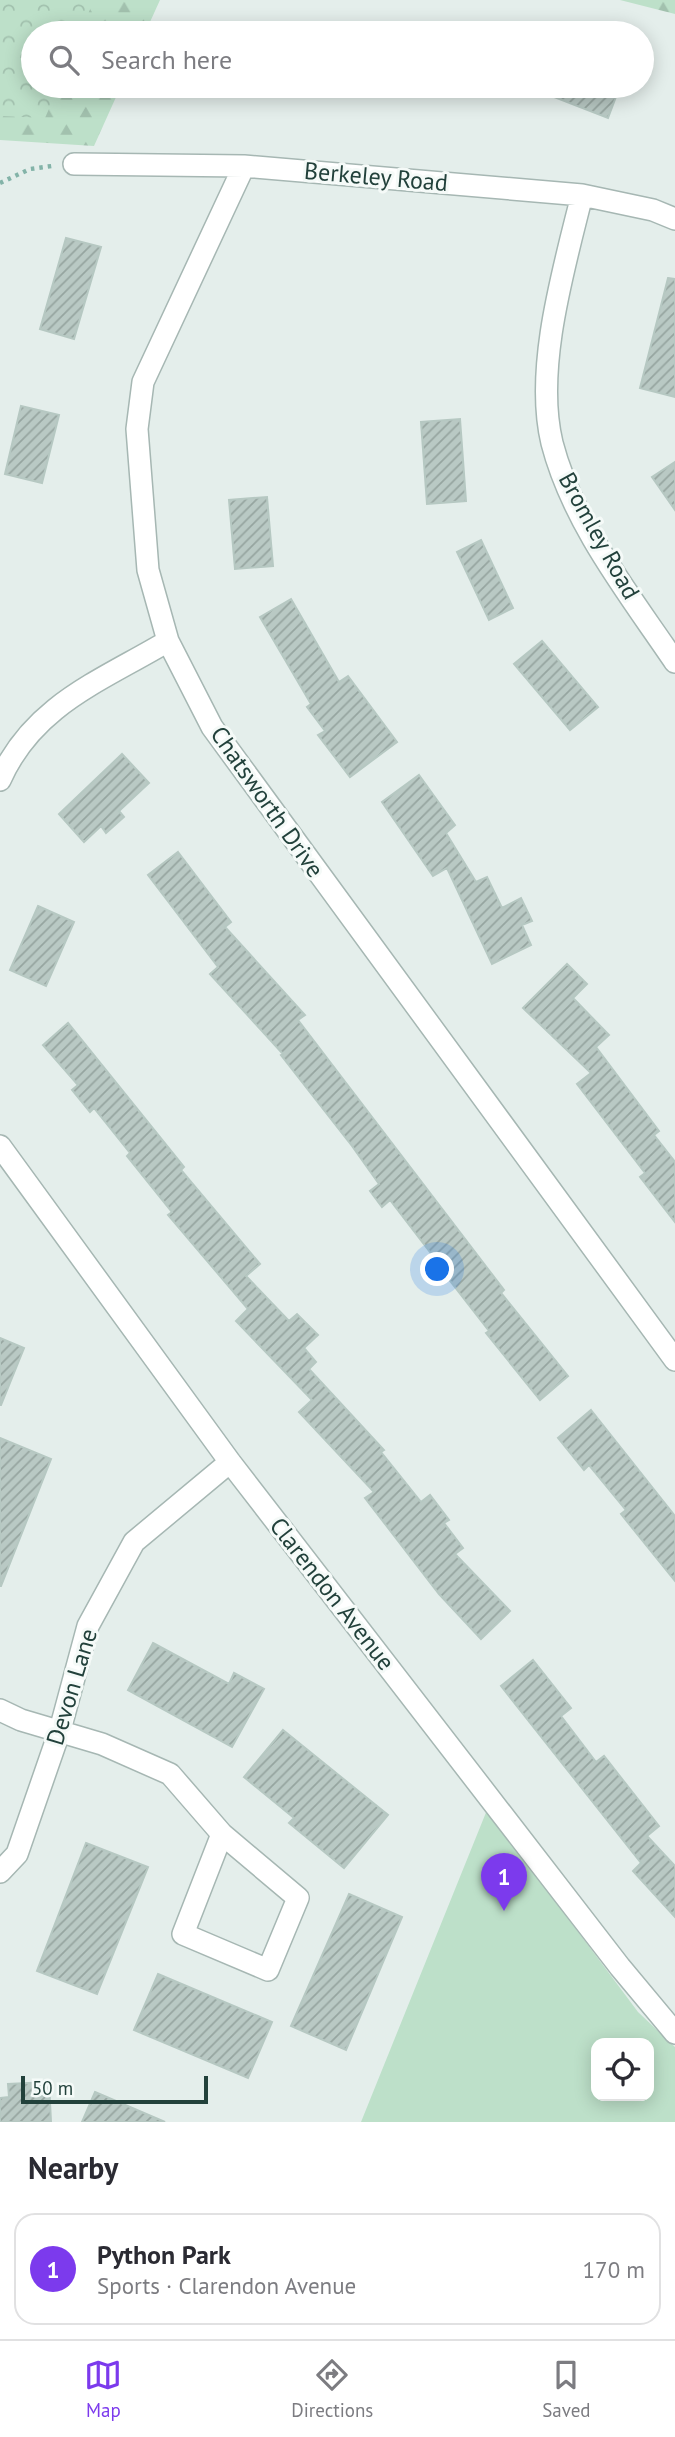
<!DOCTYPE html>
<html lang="en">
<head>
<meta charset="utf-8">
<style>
  body { margin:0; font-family:"PT Sans",sans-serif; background:#f2f2f3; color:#2b2b33 }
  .controls { position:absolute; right:21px; bottom:21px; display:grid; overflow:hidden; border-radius:14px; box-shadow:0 4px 18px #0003 }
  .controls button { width:63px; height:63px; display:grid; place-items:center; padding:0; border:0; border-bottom:2px solid #e1e1e2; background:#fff; color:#2b2b33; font:35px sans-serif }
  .scale { position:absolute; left:21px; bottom:18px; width:187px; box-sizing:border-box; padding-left:7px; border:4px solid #22413b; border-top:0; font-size:19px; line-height:24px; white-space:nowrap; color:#22413b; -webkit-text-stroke:5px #f5faf8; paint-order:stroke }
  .you { position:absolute; left:438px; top:1270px; width:24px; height:24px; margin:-18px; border:5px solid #fff; border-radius:50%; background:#1a73e8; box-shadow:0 0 0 10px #1a73e833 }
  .badge { display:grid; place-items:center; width:46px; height:46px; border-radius:50%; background:#7c3aed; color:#fff; font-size:23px; font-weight:700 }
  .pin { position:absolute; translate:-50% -58px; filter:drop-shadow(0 2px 4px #0008) }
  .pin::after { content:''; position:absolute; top:37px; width:24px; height:21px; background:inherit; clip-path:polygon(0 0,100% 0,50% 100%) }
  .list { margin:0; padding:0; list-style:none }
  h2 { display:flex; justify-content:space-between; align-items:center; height:91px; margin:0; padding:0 28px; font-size:30px }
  h2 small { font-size:23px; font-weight:400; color:#7c7c81 }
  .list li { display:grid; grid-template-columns:46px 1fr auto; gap:21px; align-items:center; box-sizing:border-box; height:112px; margin:0 14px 14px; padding:0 14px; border:2px solid #e1e1e2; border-radius:21px }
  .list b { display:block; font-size:26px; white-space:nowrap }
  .list p { margin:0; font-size:23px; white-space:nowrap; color:#7c7c81 }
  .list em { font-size:23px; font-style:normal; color:#7c7c81 }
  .icon { flex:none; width:38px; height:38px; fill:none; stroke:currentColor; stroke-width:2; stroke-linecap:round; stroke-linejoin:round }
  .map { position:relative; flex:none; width:675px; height:2122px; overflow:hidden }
  .search { position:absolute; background:#fff; box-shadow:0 4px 18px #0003; left:21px; right:21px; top:21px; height:77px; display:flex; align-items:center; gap:18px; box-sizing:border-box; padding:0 24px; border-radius:38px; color:#7c7c81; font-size:26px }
  .sheet { height:217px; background:#fff }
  nav { display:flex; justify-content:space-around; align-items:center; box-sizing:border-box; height:98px; border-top:2px solid #e1e1e2; background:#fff; font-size:19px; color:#7c7c81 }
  nav a { display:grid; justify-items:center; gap:4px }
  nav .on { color:#7c3aed }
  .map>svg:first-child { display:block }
  .forest { fill:url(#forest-firs) }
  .park { fill:url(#park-crowns) }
  .pitch { fill:#bde0c9; fill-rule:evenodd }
  .building { fill:url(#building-hatch); stroke:#b6c8c2; stroke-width:2 }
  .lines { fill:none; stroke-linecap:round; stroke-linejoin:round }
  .street-casing { stroke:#a6b7b3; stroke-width:24 }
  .path { stroke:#83b3a8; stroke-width:4.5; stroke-dasharray:3.5 5; stroke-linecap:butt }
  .street { stroke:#fff; stroke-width:21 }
  .labels { text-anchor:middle; stroke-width:6; stroke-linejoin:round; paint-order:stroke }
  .street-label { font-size:24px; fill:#22413b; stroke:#f5faf8 }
</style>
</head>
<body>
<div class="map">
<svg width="675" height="2122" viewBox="0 0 675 2122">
  <defs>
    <pattern id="forest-firs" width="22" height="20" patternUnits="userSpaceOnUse" patternTransform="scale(1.75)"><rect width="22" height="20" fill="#bde0c9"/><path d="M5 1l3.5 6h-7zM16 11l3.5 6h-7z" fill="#a2c1ae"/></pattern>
    <pattern id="park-crowns" width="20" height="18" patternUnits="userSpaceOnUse" patternTransform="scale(1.75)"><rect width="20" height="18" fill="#bde0c9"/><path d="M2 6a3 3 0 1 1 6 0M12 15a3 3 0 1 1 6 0" fill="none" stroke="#a2c1ae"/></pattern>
    <pattern id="building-hatch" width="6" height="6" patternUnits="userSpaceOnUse" patternTransform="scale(1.75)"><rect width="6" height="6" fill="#b9c9c4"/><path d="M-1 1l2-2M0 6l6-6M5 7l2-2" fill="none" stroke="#96a5a0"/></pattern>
  </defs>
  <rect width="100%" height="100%" fill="#e4eeeb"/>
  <path class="forest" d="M0 0H160L145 33H33V86H121L94 146 0 140Z
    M620 0H675V14Z"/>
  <path class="park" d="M0 0H94L80 33H33V86H59L45 118 0 116Z"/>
  <path class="pitch" d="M487 1810 638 2012 675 2047V2122H361ZM596 2043H649V2096H596Z"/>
  <path class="building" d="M526 86H620L608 118Z
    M66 238 101 247 74 339 40 329Z
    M668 278 675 279V397L640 388Z
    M21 406 59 415 42 483 5 474Z
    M460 419 466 501 427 504 421 422Z
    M675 462V510L652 477Z
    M267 497 273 566 235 569 229 500Z
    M481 540 513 608 489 620 457 552Z
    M291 599 339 682 348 676 397 742 350 777 318 735 325 731 307 707 311 704 260 617Z
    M542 641 598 707 570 730 514 664Z
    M122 754 149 783 119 811 124 817 106 833 101 826 84 842 59 814Z
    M419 775 455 825 446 833 476 882 487 877 502 908 521 898 532 921 522 925 531 945 492 964 447 868 433 876 382 802Z
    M178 852 231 922 225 927 305 1015 298 1020 504 1290 501 1293 568 1376 540 1400 486 1333 489 1331 447 1277 439 1283 426 1267 436 1260 390 1200 382 1207 370 1191 379 1184 352 1146 281 1055 283 1054 210 974 218 967 148 875Z
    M38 906 74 922 46 986 10 970Z
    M567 964 587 984 573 998 609 1035 596 1047 659 1131 654 1135 675 1162V1222L640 1177 645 1173 577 1084 591 1073 523 1008Z
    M68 1023 184 1167 181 1170 260 1264 246 1276 289 1321 297 1314 318 1335 304 1348 316 1362 309 1369 384 1450 381 1452 421 1502 430 1495 449 1520 444 1523 463 1548 455 1554 510 1611 481 1639 439 1594 365 1498 374 1492 299 1412 312 1400 236 1321 248 1309 168 1215 172 1212 127 1156 130 1153 94 1108 90 1112 72 1090 78 1085 43 1045Z
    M0 1338 24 1348 1 1405H0Z
    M591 1410 675 1516V1581L621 1514 626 1510 589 1465 584 1470 558 1438Z
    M0 1438 51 1459 1 1586H0Z
    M153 1643 229 1684 234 1673 264 1689 232 1747 128 1690Z
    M533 1660 571 1708 561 1716 596 1762 604 1756 659 1826 647 1836 675 1866V1917L633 1871 641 1863 501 1686Z
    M283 1730 388 1815 344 1868 289 1823 294 1818 244 1777Z
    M86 1843 148 1867 97 1994 37 1971Z
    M349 1894 402 1917 346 2050 291 2026Z
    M158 1974 272 2022 248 2078 134 2030Z
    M49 2082 51 2122H0V2098L9 2097 8 2084Z
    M95 2092 165 2122H82Z"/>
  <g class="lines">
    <defs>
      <path id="street" d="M74 164 244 166 582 195 653 210 675 219
        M244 166 143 382 137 429 148 570 168 641 212 727 675 1360
        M582 195C564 268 534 369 552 443 573 524 629 594 675 662
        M0 780C33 705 101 681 168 641
        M0 1146 230 1462 620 1967 675 2033
        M0 1710 21 1720 102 1744 170 1774 222 1834 298 1898 268 1970 183 1934 222 1834
        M0 1872 17 1854 60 1730 88 1626 134 1542 230 1462"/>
    </defs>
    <use href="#street" class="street-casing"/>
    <path class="path" d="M0 183 30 169 52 166"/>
    <use href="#street" class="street"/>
  </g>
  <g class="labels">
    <g class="street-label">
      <text transform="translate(376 177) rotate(5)" y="8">Berkeley Road</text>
      <text transform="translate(599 536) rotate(61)" y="8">Bromley Road</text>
      <text transform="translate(267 802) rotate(55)" y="8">Chatsworth Drive</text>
      <text transform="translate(332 1594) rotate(52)" y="8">Clarendon Avenue</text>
      <text transform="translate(72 1687) rotate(-73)" y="8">Devon Lane</text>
    </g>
  </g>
</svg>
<div class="controls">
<button><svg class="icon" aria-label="locate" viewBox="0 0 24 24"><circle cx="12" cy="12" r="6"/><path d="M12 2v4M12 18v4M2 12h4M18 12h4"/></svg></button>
</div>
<div class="scale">50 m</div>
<div class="you"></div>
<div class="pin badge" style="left:504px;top:1911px">1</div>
<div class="search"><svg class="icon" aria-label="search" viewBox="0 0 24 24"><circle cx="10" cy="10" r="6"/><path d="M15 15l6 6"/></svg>Search here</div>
</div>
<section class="sheet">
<h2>Nearby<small></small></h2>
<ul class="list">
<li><span class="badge">1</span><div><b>Python Park</b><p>Sports · Clarendon Avenue</p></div><em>170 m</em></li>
</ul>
</section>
<nav>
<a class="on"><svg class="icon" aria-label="map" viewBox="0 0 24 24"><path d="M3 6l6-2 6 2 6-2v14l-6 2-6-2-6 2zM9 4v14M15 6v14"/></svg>Map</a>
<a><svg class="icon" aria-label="directions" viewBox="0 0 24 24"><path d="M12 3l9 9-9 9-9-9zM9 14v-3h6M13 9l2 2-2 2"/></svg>Directions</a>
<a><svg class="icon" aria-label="saved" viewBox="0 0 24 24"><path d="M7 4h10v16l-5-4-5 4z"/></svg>Saved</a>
</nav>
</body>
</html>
